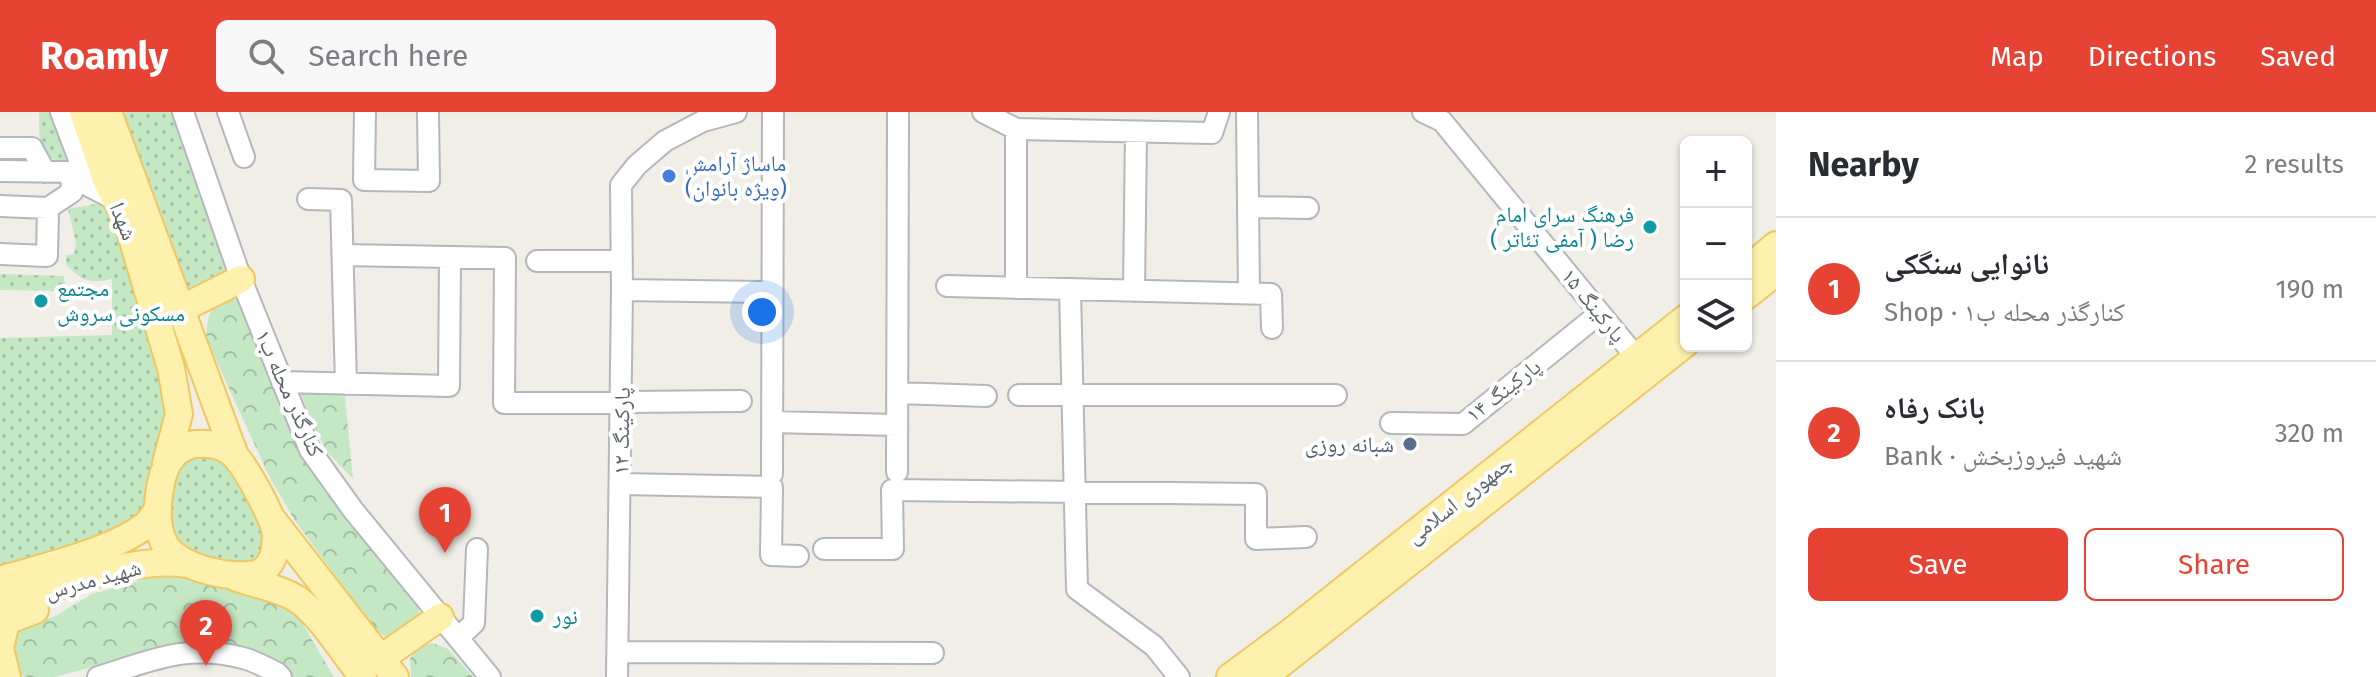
<!DOCTYPE html>
<html lang="en">
<head>
<meta charset="utf-8">
<style>
  body { margin:0; font-family:"Fira Sans","Noto Naskh Arabic",sans-serif; background:#f7f7f7; color:#2b2b33 }
  .controls { position:absolute; right:24px; top:24px; display:grid; overflow:hidden; border-radius:12px; box-shadow:0 2px 6px #0004 }
  .controls button { width:72px; height:72px; display:grid; place-items:center; padding:0; border:0; border-bottom:2px solid #e1e1e2; background:#fff; color:#2b2b33; font:40px sans-serif }
  .you { position:absolute; left:762px; top:200px; width:28px; height:28px; margin:-20px; border:6px solid #fff; border-radius:50%; background:#1a73e8; box-shadow:0 0 0 12px #1a73e833 }
  .badge { display:grid; place-items:center; width:52px; height:52px; border-radius:50%; background:#e74335; color:#fff; font-size:26px; font-weight:700 }
  .pin { position:absolute; translate:-50% -66px; filter:drop-shadow(0 2px 4px #0008) }
  .pin::after { content:''; position:absolute; top:42px; width:28px; height:24px; background:inherit; clip-path:polygon(0 0,100% 0,50% 100%) }
  .list { margin:0; padding:0; list-style:none }
  h2 { display:flex; justify-content:space-between; align-items:center; height:104px; margin:0; padding:0 32px; font-size:34px }
  h2 small { font-size:26px; font-weight:400; color:#7c7c81 }
  .list li { display:grid; grid-template-columns:52px 1fr auto; gap:24px; align-items:center; box-sizing:border-box; height:144px; padding:0 32px; border-top:2px solid #e1e1e2 }
  .list b { display:block; font-size:30px; white-space:nowrap }
  .list p { margin:0; font-size:26px; white-space:nowrap; color:#7c7c81 }
  .list em { font-size:26px; font-style:normal; color:#7c7c81 }
  .actions { display:flex; gap:16px; padding:24px 32px }
  .actions a { flex:1; padding:18px 0; border:2px solid #e74335; border-radius:12px; text-align:center; font-size:28px; color:#e74335 }
  .actions .main { background:#e74335; color:#fff }
  .icon { flex:none; width:44px; height:44px; fill:none; stroke:currentColor; stroke-width:2; stroke-linecap:round; stroke-linejoin:round }
  .map { position:relative; flex:none; width:1776px; height:565px; overflow:hidden }
  header { display:flex; align-items:center; gap:48px; box-sizing:border-box; height:112px; padding:0 40px; background:#e74335; color:#fff }
  header strong { font-size:38px }
  nav { display:flex; gap:44px; margin-inline-start:auto; font-size:28px }
  .search { width:560px; height:72px; background:#f7f7f7; display:flex; align-items:center; gap:20px; box-sizing:border-box; padding:0 28px; border-radius:12px; color:#7c7c81; font-size:30px }
  main { display:flex }
  aside { flex:1; background:#fff }
  .map>svg:first-child { display:block }
  .grass { fill:url(#grass-dots) }
  .forest { fill:url(#forest-crowns) }
  .lines { fill:none; stroke-linecap:round; stroke-linejoin:round }
  .minor-casing { stroke:#b4b7bb; stroke-width:24 }
  .major-casing { stroke:#f0c760; stroke-width:30 }
  .minor { stroke:#fff; stroke-width:20 }
  .major { stroke:#fef1ae; stroke-width:26 }
  .shop-dot { fill:#3f7fe0; stroke:#fff; stroke-width:3 }
  .culture-dot { fill:#0f9aa8; stroke:#fff; stroke-width:3 }
  .service-dot { fill:#5c6f8a; stroke:#fff; stroke-width:3 }
  .labels { text-anchor:middle; stroke-width:8; stroke-linejoin:round; paint-order:stroke }
  .shop-label { font-size:22px; fill:#366cbe; stroke:#fff; text-anchor:start }
  .culture-label { font-size:22px; fill:#0d838f; stroke:#fff; text-anchor:start }
  .street-label { font-size:22px; fill:#5e6267; stroke:#fff }
  .service-label { font-size:22px; fill:#4e5e75; stroke:#fff; text-anchor:end }
</style>
</head>
<body>
<header>
<strong>Roamly</strong>
<div class="search"><svg class="icon" aria-label="search" viewBox="0 0 24 24"><circle cx="10" cy="10" r="6"/><path d="M15 15l6 6"/></svg>Search here</div>
<nav><a>Map</a><a>Directions</a><a>Saved</a></nav>
</header>
<main>
<div class="map">
<svg width="1776" height="565" viewBox="0 0 1776 565">
  <defs>
    <pattern id="grass-dots" width="8" height="8" patternUnits="userSpaceOnUse" patternTransform="scale(2)"><rect width="8" height="8" fill="#c4e7c4"/><path d="M2 2h.1M6 6h.1" fill="none" stroke="#a2bfa3" stroke-width="1.8" stroke-linecap="round"/></pattern>
    <pattern id="forest-crowns" width="20" height="18" patternUnits="userSpaceOnUse" patternTransform="scale(2)"><rect width="20" height="18" fill="#c4e7c4"/><path d="M2 6a3 3 0 1 1 6 0M12 15a3 3 0 1 1 6 0" fill="none" stroke="#a2bfa3"/></pattern>
  </defs>
  <rect width="100%" height="100%" fill="#f0eee7"/>
  <path class="grass" d="M39 0H55L74 43 68 50C37 50 39 24 39 0Z
    M119 0H176L203 89 230 148 224 169 208 177 184 178Z
    M106 90 164 261 172 304 152 387 136 405 108 420 79 431 0 455V226L112 223V167C89 172 83 169 66 153V143L74 142 76 131 68 97Z
    M0 162 64 164 66 179 0 178Z
    M195 341 229 350 267 420 257 452H213L173 430 167 389 178 350Z"/>
  <path class="forest" d="M229 187 242 189 288 302 414 483 420 503 415 514 387 526 373 516 294 407 270 366 206 226C208 205 207 196 229 187Z
    M344 275 353 367 327 340 308 301 299 276Z
    M163 462 200 465 280 488 301 509 334 565H293L283 554 257 542 225 531 193 529 54 565H24C13 551 15 535 18 518L57 503 92 482Z
    M432 531 448 537 473 565H411L410 546 419 535Z"/>
  <g class="lines">
    <defs>
      <path id="minor" d="M61 0 89 74 116 88
        M183 0 241 167 310 338 353 398 490 565
        M228 0 244 45
        M365 0 364 68 429 69 428 0
        M983 0 1016 17 1212 21 1219 0
        M1247 0 1249 181
        M1423 0 1442 9 1637 246
        M0 36H32L45 60
        M0 59 84 60
        M308 87 341 88 346 272
        M0 94 48 96
        M1249 95 1308 96
        M0 142 47 144 48 96 72 80 71 60
        M343 143 505 146 504 291 741 289
        M537 149H622
        M947 174 1271 182 1272 216
        M1016 176V17
        M1070 177 1077 477 1154 534 1179 565
        M622 178 772 180
        M1134 179 1136 20
        M282 270 449 274 450 145
        M897 281 986 284
        M1019 283H1336
        M772 310 897 313
        M1391 311 1463 312 1600 201
        M897 360 898 0
        M772 362 773 0
        M620 372 772 375 771 443 798 444
        M824 437H893L892 378 1256 382V427L1306 425
        M458 526 474 511 477 437
        M618 540 933 541
        M98 565C151 549 187 531 243 546 255 549 267 556 277 561L281 565
        M617 565 622 178 621 73 637 53 665 29 703 9 736 0"/>
      <path id="major" d="M83 0 107 70 127 109 171 256 179 302 166 351
        M108 0 235 344
        M1746 158 1776 133
        M1746 184 1776 160
        M181 197 241 167
        M194 332C209 331 223 332 234 343 246 355 275 407 276 424 276 428 275 433 275 437 274 446 268 457 259 461 234 469 176 456 164 431 155 413 157 391 161 371 165 351 174 337 194 332Z
        M272 407 395 565
        M237 466C257 473 280 476 297 487 322 504 343 541 363 565
        M0 468C43 455 111 440 146 413 150 409 154 403 157 398
        M0 494C54 476 131 443 187 452
        M380 547 440 505
        M7 565 0 537 6 509 35 498
        M1230 565 1292 519 1686 206
        M1264 565 1686 231"/>
    </defs>
    <use href="#minor" class="minor-casing"/>
    <use href="#major" class="major-casing"/>
    <use href="#minor" class="minor"/>
    <use href="#major" class="major"/>
  </g>
  <circle class="shop-dot" cx="669" cy="64" r="8"/>
  <g class="culture-dot">
    <circle cx="1650" cy="115" r="8"/>
    <circle cx="41" cy="189" r="8"/>
    <circle cx="537" cy="504" r="8"/>
  </g>
  <circle class="service-dot" cx="1410" cy="332" r="8"/>
  <g class="labels">
    <g class="shop-label">
      <text x="685" y="59">ماساژ آرامش<tspan x="685" dy="25">(ویژه بانوان)</tspan></text>
    </g>
    <g class="culture-label">
      <text x="1634" y="110" text-anchor="end">فرهنگ سرای امام<tspan x="1634" dy="25">رضا ( آمفی تئاتر )</tspan></text>
      <text x="57" y="184">مجتمع<tspan x="57" dy="25">مسکونی سروش</tspan></text>
      <text x="553" y="512">نور</text>
    </g>
    <g class="street-label">
      <text transform="translate(124 109) rotate(68)" y="8">شهدا</text>
      <text transform="translate(1594 193) rotate(51)" y="8">پارکینگ ۱۵</text>
      <text transform="translate(1503 278) rotate(-38)" y="8">پارکینگ ۱۴</text>
      <text transform="translate(290 281) rotate(66)" y="8">کنارگذر محله ب۱</text>
      <text transform="translate(621 319) rotate(-89)" y="8">پارکینگ ۱۲</text>
      <text transform="translate(1459 387) rotate(-38)" y="8">جمهوری اسلامی</text>
      <text transform="translate(93 467) rotate(-15)" y="8">شهید مدرس</text>
    </g>
    <g class="service-label">
      <text x="1394" y="340">شبانه روزی</text>
    </g>
  </g>
</svg>
<div class="controls">
<button>+</button>
<button>−</button>
<button><svg class="icon" aria-label="layers" viewBox="0 0 24 24"><path d="M12 4l9 5-9 5-9-5zM3 14l9 5 9-5"/></svg></button>
</div>
<div class="you"></div>
<div class="pin badge" style="left:445px;top:441px">1</div>
<div class="pin badge" style="left:206px;top:554px">2</div>
</div>
<aside>
<h2>Nearby<small>2 results</small></h2>
<ul class="list">
<li><span class="badge">1</span><div><b>نانوایی سنگکی</b><p>Shop · کنارگذر محله ب۱</p></div><em>190 m</em></li>
<li><span class="badge">2</span><div><b>بانک رفاه</b><p>Bank · شهید فیروزبخش</p></div><em>320 m</em></li>
</ul>
<div class="actions"><a class="main">Save</a><a>Share</a></div>
</aside>
</main>
</body>
</html>
